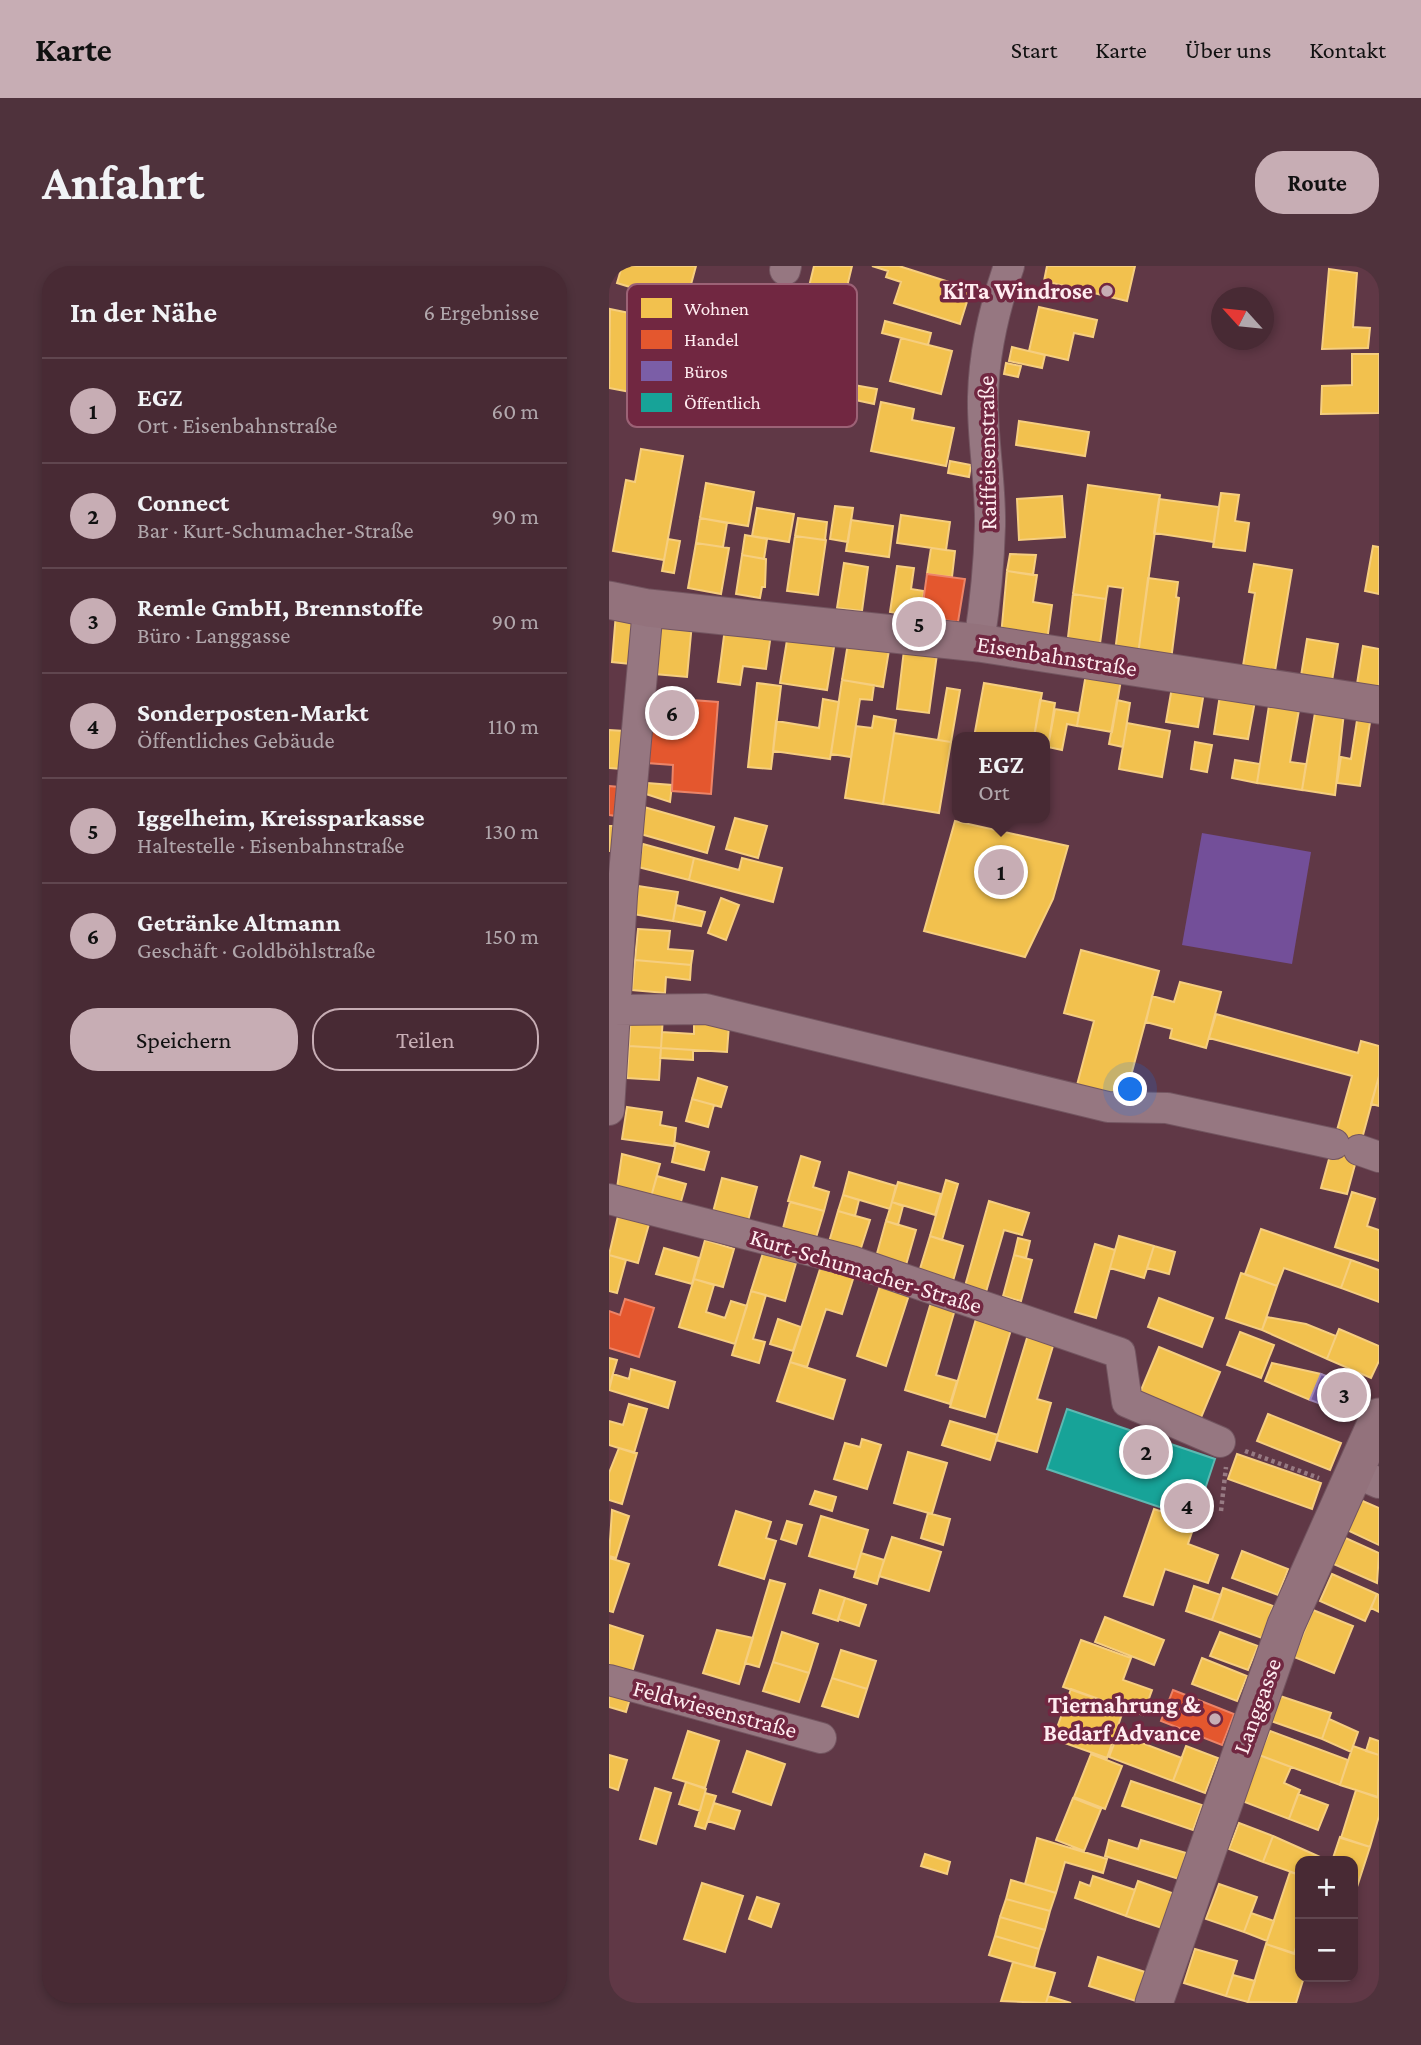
<!DOCTYPE html>
<html lang="de">
<head>
<meta charset="utf-8">
<style>
  body { margin:0; font-family:"Crimson Pro",serif; background:#4f323c; color:#f1f3f6 }
  .controls { position:absolute; right:21px; bottom:21px; display:grid; overflow:hidden; border-radius:14px; box-shadow:0 4px 10px #0003 }
  .controls button { width:63px; height:63px; display:grid; place-items:center; padding:0; border:0; border-bottom:2px solid #60464f; background:#482a34; color:#f1f3f6; font:35px sans-serif }
  .compass { position:absolute; left:602px; top:21px; width:63px; height:63px; border-radius:50%; background:#482a34; box-shadow:0 4px 10px #0003; rotate:297deg }
  .you { position:absolute; left:522px; top:824px; width:24px; height:24px; margin:-18px; border:5px solid #fff; border-radius:50%; background:#1a73e8; box-shadow:0 0 0 10px #1a73e833 }
  .badge { display:grid; place-items:center; width:46px; height:46px; border-radius:50%; background:#c7adb4; color:#111; font-size:23px; font-weight:700 }
  .pin { position:absolute; translate:-50% -50%; border:4px solid #fff; box-shadow:0 2px 7px #0006 }
  .popup { position:absolute; left:343px; top:466px; width:98px; height:91px; box-sizing:border-box; display:grid; place-content:center; border-radius:14px; background:#482a34; filter:drop-shadow(0 2px 5px #0005); font-size:23px; white-space:nowrap; color:#b1a7ac }
  .popup b { font-size:26px; color:#f1f3f6 }
  .popup::after { content:''; position:absolute; left:50%; top:100%; margin-left:-14px; border:14px solid transparent; border-top-color:#482a34 }
  .list { margin:0; padding:0; list-style:none }
  h2 { display:flex; justify-content:space-between; align-items:center; height:91px; margin:0; padding:0 28px; font-size:30px }
  h2 small { font-size:23px; font-weight:400; color:#b1a7ac }
  .list li { display:grid; grid-template-columns:46px 1fr auto; gap:21px; align-items:center; box-sizing:border-box; height:105px; padding:0 28px; border-top:2px solid #60464f }
  .list b { display:block; font-size:26px; white-space:nowrap }
  .list p { margin:0; font-size:23px; white-space:nowrap; color:#b1a7ac }
  .list em { font-size:23px; font-style:normal; color:#b1a7ac }
  .actions { display:flex; gap:14px; padding:21px 28px }
  .actions a { flex:1; padding:16px 0; border:2px solid #c7adb4; border-radius:28px; text-align:center; font-size:24px; color:#c7adb4 }
  .actions .main { background:#c7adb4; color:#111 }
  .map { position:relative; flex:none; width:770px; height:1737px; overflow:hidden; border-radius:28px }
  header { display:flex; align-items:center; gap:42px; box-sizing:border-box; height:98px; padding:0 35px; background:#c7adb4; color:#111 }
  header strong { font-size:33px }
  nav { display:flex; gap:38px; margin-inline-start:auto; font-size:24px }
  .intro { display:flex; align-items:center; justify-content:space-between; box-sizing:border-box; height:168px; padding:0 42px }
  h1 { margin:0; font-size:49px }
  .button { padding:18px 32px; border-radius:28px; background:#c7adb4; color:#111; font-size:24px; font-weight:700 }
  main { display:flex; gap:42px; padding:0 42px }
  aside { flex:1; background:#482a34; border-radius:28px; box-shadow:0 4px 10px #0003 }
  .map>svg:first-child { display:block }
  .green { fill:#734f99 }
  .homes { fill:#f2c14e; stroke:#f6ce7f; stroke-width:2 }
  .shops { fill:#e4572e; stroke:#ec8468; stroke-width:2 }
  .offices { fill:#7b5ea7; stroke:#a389bd; stroke-width:2 }
  .public { fill:#17a398; stroke:#5db9b2; stroke-width:2 }
  .lines { fill:none; stroke-linecap:round; stroke-linejoin:round }
  .minor-casing { stroke:#735560; stroke-width:32 }
  .major-casing { stroke:#735560; stroke-width:39 }
  .path { stroke:#977a83; stroke-width:4.5; stroke-dasharray:3.5 3.5; stroke-linecap:butt }
  .minor { stroke:#967781; stroke-width:30 }
  .major { stroke:#93727c; stroke-width:37 }
  .poi-dot { fill:#c7adb4; stroke:#712741; stroke-width:2.5 }
  .labels { text-anchor:middle; stroke-width:7; stroke-linejoin:round; paint-order:stroke }
  .poi-label { font-size:24px; font-weight:bold; fill:#ffecf0; stroke:#712741; text-anchor:end }
  .street-label { font-size:24px; fill:#ffecf0; stroke:#712741 }
  .key { fill:#712741; stroke:#9c6276; stroke-width:2 }
  .key-label { font-size:19px; fill:#ffecf0 }
</style>
</head>
<body>
<header>
<strong>Karte</strong>
<nav><a>Start</a><a>Karte</a><a>Über uns</a><a>Kontakt</a></nav>
</header>
<div class="intro"><h1>Anfahrt</h1><a class="button">Route</a></div>
<main>
<aside>
<h2>In der Nähe<small>6 Ergebnisse</small></h2>
<ul class="list">
<li><span class="badge">1</span><div><b>EGZ</b><p>Ort · Eisenbahnstraße</p></div><em>60 m</em></li>
<li><span class="badge">2</span><div><b>Connect</b><p>Bar · Kurt-Schumacher-Straße</p></div><em>90 m</em></li>
<li><span class="badge">3</span><div><b>Remle GmbH, Brennstoffe</b><p>Büro · Langgasse</p></div><em>90 m</em></li>
<li><span class="badge">4</span><div><b>Sonderposten-Markt</b><p>Öffentliches Gebäude</p></div><em>110 m</em></li>
<li><span class="badge">5</span><div><b>Iggelheim, Kreissparkasse</b><p>Haltestelle · Eisenbahnstraße</p></div><em>130 m</em></li>
<li><span class="badge">6</span><div><b>Getränke Altmann</b><p>Geschäft · Goldböhlstraße</p></div><em>150 m</em></li>
</ul>
<div class="actions"><a class="main">Speichern</a><a>Teilen</a></div>
</aside>
<div class="map">
<svg width="770" height="1737" viewBox="0 0 770 1737">
  <rect width="100%" height="100%" fill="#603846"/>
  <path class="green" d="M593 567 702 586 683 698 573 679Z"/>
  <path class="homes" d="M13 0H87L77 37 58 32 54 53 72 56 58 125 49 123 48 131 0 122 1 43 30 49 34 25 8 17Z
    M205 0H243L231 50 195 41Z
    M263 0H290L362 23 351 58 285 37 292 16 277 11 279 5Z
    M438 0H526L518 35 435 15Z
    M720 3 748 7 744 61 761 62 759 82 713 83Z
    M430 41 488 54 484 71 465 67 459 94 420 85Z
    M276 55 322 67 319 79 273 67Z
    M145 57 174 64 164 111 187 116 180 146 127 135Z
    M292 72 343 85 332 128 281 115Z
    M403 81 436 89 433 102 400 95Z
    M743 88H770V147L712 148 713 120 743 119Z
    M119 96 135 100 127 135 132 136 129 149 108 144Z
    M397 97 412 100 409 111 395 108Z
    M239 118 268 123 265 138 237 132Z
    M272 136 305 143 303 154 345 162 337 200 262 185Z
    M410 155 480 166 476 190 407 179Z
    M32 183 74 190 55 294 4 285 17 214 26 216Z
    M341 195 362 199 360 211 339 207Z
    M97 217 145 226 139 260 91 252Z
    M479 219 551 229 529 389 506 386 514 322 499 320 497 333 464 328Z
    M612 227 630 229 626 255 640 257 636 285 604 281Z
    M453 230 456 271 410 274 408 233Z
    M550 233 610 241 605 276 545 267Z
    M226 240 244 242 239 276 221 273Z
    M148 242 185 248 180 276 143 270Z
    M292 249 341 256 337 284 288 277Z
    M91 252 118 257 114 281 87 277Z
    M189 252 218 256 216 274 186 270Z
    M242 254 284 260 280 291 237 285Z
    M136 269 158 273 155 293 133 289Z
    M186 270 217 274 209 329 178 325Z
    M59 273 71 275 65 307 53 305Z
    M87 277 120 282 112 328 79 322Z
    M764 280 770 281V328L756 325Z
    M322 282 346 285 343 311 318 308Z
    M401 288 427 289 424 309 398 305Z
    M133 289 157 293 156 321H153L151 332 127 328Z
    M235 297 259 301 253 345 228 342Z
    M645 298 683 304 665 411 633 406 646 327 640 326Z
    M288 300 305 302 302 323 315 325 312 351 281 346Z
    M398 305 428 309 424 336 443 339 438 375 392 370Z
    M539 312 569 316 567 331 570 332 562 394 529 389Z
    M464 328 497 333 490 385 458 380Z
    M7 347 25 349 21 398 3 396Z
    M51 354 83 357 78 411 46 408Z
    M116 362 162 368 157 403 134 400 131 419 109 416Z
    M179 368 226 375 218 424 171 417Z
    M698 373 729 378 723 415 692 410Z
    M239 377 280 384 274 421 233 414Z
    M754 380 770 383V422L748 418Z
    M295 384 328 388 320 447 288 443Z
    M477 408 512 414 503 466 468 460Z
    M233 414 265 419 263 434 251 433 242 491 222 488Z
    M148 417 172 420 162 503 139 501Z
    M375 417 433 427 425 471 395 468V471H365Z
    M563 421 595 426 589 461 557 456Z
    M338 422 351 424 342 476 329 474Z
    M611 429 646 435 639 473 605 468Z
    M214 433 230 436 221 493 164 485 167 455 210 462Z
    M661 433 691 438 681 496 697 498 693 524 648 517Z
    M431 434 446 437 439 481H436V471H425Z
    M508 434 521 437 514 481 500 478Z
    M707 441 735 446 726 529 693 524Z
    M446 443 470 447 468 460 458 458 453 484 439 481Z
    M749 448 762 450 751 520 728 517 732 491 742 493Z
    M265 450 287 454 274 538 236 532 247 460 263 462Z
    M518 457 561 465 553 511 510 503Z
    M0 464 15 465 13 503 0 502Z
    M285 467 342 476 330 547 274 538Z
    M586 476 603 479 598 506 582 503Z
    M626 494 651 498 648 517 623 512Z
    M38 517 63 519 61 536 37 528Z
    M35 541 105 561 98 587 28 567Z
    M126 552 158 560 149 592 117 583Z
    M346 555 459 580 444 633 416 691 315 665Z
    M0 560H6L4 585H0Z
    M34 578 85 592 80 614 29 601Z
    M85 592 130 604 133 592 173 602 164 636 80 614Z
    M29 620 69 626 64 655 24 648Z
    M112 632 130 639 117 674 99 667Z
    M67 639 96 646 92 660 64 655Z
    M29 663 61 665 59 683 84 685 82 699 26 694Z
    M472 684 550 705 516 832 468 819 485 755 455 747Z
    M26 694 82 699 81 714 57 711 56 727 23 724Z
    M571 716 612 726 597 782 561 772 563 763 537 756 543 730 565 736Z
    M22 748 54 750 52 782 20 780Z
    M607 748 749 787 752 775 770 780V810L738 928 712 922 743 810 600 772Z
    M85 757 120 759 118 786 52 782 53 766 85 768Z
    M20 780 52 782 50 814 18 812Z
    M52 782 84 784V794L51 792Z
    M770 810V840L762 838Z
    M89 812 118 821 112 841 83 833Z
    M83 833 105 839 99 861 77 855Z
    M18 841 53 846 51 859 67 862 65 880 13 873Z
    M67 877 100 886 95 904 63 896Z
    M13 888 51 898 42 931 8 922Z
    M192 890 211 896 204 921 220 926 215 945 179 935Z
    M240 906 287 920 281 943 234 929Z
    M48 910 77 918 71 939 42 931Z
    M113 912 148 921 139 955 104 946Z
    M337 914 349 918 333 974 321 970Z
    M289 916 332 928 326 949 283 936Z
    M743 926 766 933 758 960 770 964V995L726 981Z
    M234 929 250 934 246 950 229 945Z
    M380 935 420 947 413 969 395 964 377 1026 356 1020Z
    M181 936 215 945 206 975 173 966Z
    M283 936 294 940 289 959 277 955Z
    M229 945 261 954 251 985 220 976Z
    M9 950 40 958 29 997 0 989Z
    M277 955 307 964 297 999 267 991Z
    M652 963 742 994 732 1022 675 1002 668 1020 636 1008Z
    M321 970 354 980 344 1015 310 1006Z
    M510 970 545 980 535 1012 501 1002Z
    M409 972 421 975 417 992 405 989Z
    M96 974 125 983 114 1021 85 1013Z
    M486 978 506 984 487 1052 466 1046Z
    M545 980 566 986 560 1008 538 1002Z
    M55 982 90 992 83 1018 47 1008Z
    M154 987 187 997 176 1035 142 1025Z
    M0 989 17 994 8 1027 0 1025Z
    M405 989 423 994 412 1035 394 1030Z
    M742 994 770 1004V1036L732 1022Z
    M212 1000 245 1010 233 1048 217 1043 198 1101 181 1096Z
    M632 1007 668 1020 653 1064 617 1052Z
    M85 1013 105 1019 97 1046 116 1052 122 1035 138 1040 126 1078 70 1061Z
    M271 1020 300 1029 277 1100 248 1090Z
    M142 1025 157 1029 144 1073 156 1076 150 1097 123 1089Z
    M550 1032 604 1052 593 1081 539 1061Z
    M323 1033 347 1040 327 1109 348 1115 341 1138 296 1124Z
    M369 1046 404 1057 376 1151 341 1141Z
    M658 1051 697 1058 727 1070 718 1093 653 1064Z
    M169 1053 192 1061 184 1085 161 1078Z
    M421 1062 447 1070 428 1133 442 1137 428 1186 387 1174Z
    M730 1063 770 1080V1095L762 1112 718 1093Z
    M631 1066 665 1079 652 1112 618 1099Z
    M550 1081 611 1106 591 1154 530 1129Z
    M0 1092 8 1094 0 1121Z
    M181 1096 236 1114 224 1153 168 1135Z
    M663 1097 712 1108 701 1134 656 1115Z
    M22 1103 66 1116 59 1142 0 1124 4 1108 20 1113Z
    M20 1138 38 1143 25 1187 0 1179V1155L14 1159Z
    M659 1148 732 1177 721 1204 648 1175Z
    M341 1155 389 1169 381 1194 333 1179Z
    M253 1173 272 1179 258 1223 225 1213 236 1177 251 1181Z
    M10 1182 28 1187 13 1238 0 1234V1207Z
    M299 1186 338 1197 323 1248 285 1237Z
    M628 1188 712 1217 703 1243 619 1213Z
    M206 1225 227 1231 223 1245 201 1238Z
    M749 1233 770 1242V1279L736 1263Z
    M545 1243 586 1257 579 1278 609 1289 599 1317 556 1303 544 1339 515 1330Z
    M3 1244 20 1250 7 1292 0 1290Z
    M127 1245 162 1256 157 1272 167 1275 155 1313 110 1299Z
    M319 1247 341 1253 334 1279 312 1272Z
    M212 1250 259 1264 247 1304 200 1290Z
    M178 1255 193 1259 187 1278 172 1273Z
    M732 1270 770 1287 768 1317 720 1296Z
    M283 1271 332 1286 320 1325 270 1310Z
    M633 1285 679 1303 669 1329 623 1312Z
    M252 1287 275 1294 268 1318 245 1311Z
    M0 1292 20 1298 4 1346 0 1345Z
    M723 1308 768 1328 756 1355 711 1335Z
    M161 1314 176 1318 150 1401 136 1397Z
    M585 1320 612 1329 603 1354 577 1345Z
    M614 1322 664 1340 653 1372 603 1354Z
    M211 1324 236 1332 229 1355 204 1347Z
    M768 1328 770 1329V1346L762 1342Z
    M236 1332 257 1339 250 1360 229 1353Z
    M704 1344 744 1360 725 1407 685 1391Z
    M496 1351 555 1374 545 1399 486 1376Z
    M0 1359 34 1370 22 1410 0 1404Z
    M108 1364 144 1372 130 1418 94 1407Z
    M173 1366 209 1378 200 1407 164 1396Z
    M611 1366 649 1380 639 1404 601 1390Z
    M472 1374 522 1392 514 1414 543 1424 534 1449 454 1421Z
    M232 1384 267 1395 258 1423 223 1412Z
    M593 1392 638 1410 628 1435 583 1418Z
    M164 1396 200 1407 190 1436 154 1425Z
    M223 1412 258 1423 249 1451 213 1440Z
    M0 1423 22 1429 17 1446 0 1441Z
    M462 1423 515 1442 498 1492 444 1473Z
    M671 1430 722 1447 713 1473 662 1455Z
    M720 1453 749 1466 742 1486 713 1473Z
    M79 1465 110 1475 96 1522 64 1512Z
    M661 1465 739 1494 731 1519 650 1489Z
    M509 1468 573 1492 564 1515 500 1491Z
    M761 1472 770 1475V1489L757 1485Z
    M577 1480 609 1492 596 1527 564 1515Z
    M744 1480 770 1489 769 1531 731 1519Z
    M138 1485 176 1498 162 1539 124 1526Z
    M482 1488 513 1500 496 1543 465 1531Z
    M0 1489 18 1494 9 1524 0 1521Z
    M650 1489 682 1501 675 1517 691 1524 680 1553 633 1535Z
    M522 1515 593 1539 584 1564 513 1540Z
    M77 1516 97 1523 91 1545 70 1538Z
    M46 1522 62 1527 47 1578 31 1573Z
    M747 1524 770 1532V1550L761 1581 732 1572Z
    M96 1527 107 1530 96 1563 86 1560Z
    M689 1528 719 1539 709 1564 680 1553Z
    M464 1532 492 1543 475 1585 447 1574Z
    M105 1537 131 1545 125 1563 99 1555Z
    M630 1557 664 1570 654 1596 620 1583Z
    M664 1570 720 1595H691V1609L654 1596Z
    M731 1571 761 1581 747 1624 744 1623V1595H723Z
    M428 1572 498 1593 494 1607 456 1596 447 1627 416 1618Z
    M500 1574 529 1583 532 1574 577 1587 570 1613 496 1590Z
    M316 1588 341 1596 338 1608 312 1600Z
    M681 1606 691 1609V1668L685 1688 657 1678Z
    M484 1610 526 1624 517 1650 466 1632 471 1616 481 1620Z
    M402 1614 447 1627 441 1645 397 1633Z
    M529 1615 566 1628 553 1662 517 1650Z
    M93 1617 134 1630 116 1686 75 1673Z
    M610 1618 648 1631 635 1666 597 1653Z
    M148 1631 170 1638 162 1661 140 1653Z
    M397 1633 441 1645 436 1664 391 1651Z
    M642 1647 665 1655 658 1675 635 1666Z
    M391 1651 436 1664 430 1683 386 1670Z
    M386 1670 430 1683 425 1702 380 1689Z
    M657 1678 691 1689V1711H695L687 1737 639 1736Z
    M586 1683 628 1695 617 1730 575 1717Z
    M489 1691 536 1706 527 1735 480 1720Z
    M404 1696 446 1707 437 1737 392 1735Z
    M624 1709 646 1715 639 1736 617 1730Z
    M439 1730 462 1737H437Z"/>
  <path class="shops" d="M318 308 356 313 349 356 312 351Z
    M43 431 109 436 102 528 63 525 64 499 38 497Z
    M0 520 10 521 7 550 0 549Z
    M16 1033 45 1042 30 1091 0 1082V1045L11 1049Z
    M564 1424 625 1448 613 1479 552 1455Z"/>
  <path class="offices" d="M712 1108 759 1126 745 1150 701 1134Z"/>
  <path class="public" d="M458 1143 606 1193 586 1253 438 1203Z"/>
  <g class="lines">
    <defs>
      <path id="minor" d="M176 4 177 0
        M370 377C376 338 380 299 381 260 382 217 373 174 374 131 375 85 385 43 400 0
        M5 744 97 743 499 841 558 842 725 878
        M0 844 13 630 39 342
        M750 884 770 891
        M0 933 242 995 511 1087 518 1136 611 1176
        M745 1206 770 1217
        M0 1414 212 1472"/>
      <path id="major" d="M0 334 39 342 370 377 770 439
        M545 1737 677 1359 770 1151"/>
    </defs>
    <use href="#minor" class="minor-casing"/>
    <use href="#major" class="major-casing"/>
    <path class="path" d="M636 1185 710 1212
      M612 1245 617 1201"/>
    <use href="#minor" class="minor"/>
    <use href="#major" class="major"/>
  </g>
  <g class="poi-dot">
    <circle cx="498" cy="25" r="7"/>
    <circle cx="606" cy="1453" r="7"/>
  </g>
  <g class="labels">
    <g class="poi-label">
      <text x="484" y="33">KiTa Windrose</text>
      <text x="592" y="1447">Tiernahrung &amp;<tspan x="592" dy="28">Bedarf Advance</tspan></text>
    </g>
    <g class="street-label">
      <text transform="translate(378 187) rotate(-91)" y="8">Raiffeisenstraße</text>
      <text transform="translate(448 390) rotate(9)" y="8">Eisenbahnstraße</text>
      <text transform="translate(257 1005) rotate(17)" y="8">Kurt-Schumacher-Straße</text>
      <text transform="translate(648 1440) rotate(-70)" y="8">Langgasse</text>
      <text transform="translate(106 1443) rotate(15)" y="8">Feldwiesenstraße</text>
    </g>
  </g>
  <rect x="18" y="18" width="230" height="143" rx="10" class="key"/>
  <rect x="32" y="32" width="31" height="20" fill="#f2c14e"/>
  <rect x="32" y="64" width="31" height="19" fill="#e4572e"/>
  <rect x="32" y="95" width="31" height="20" fill="#7b5ea7"/>
  <rect x="32" y="127" width="31" height="19" fill="#17a398"/>
  <g class="key-label">
    <text x="75" y="49">Wohnen</text>
    <text x="75" y="80">Handel</text>
    <text x="75" y="112">Büros</text>
    <text x="75" y="143">Öffentlich</text>
  </g>
</svg>
<div class="controls">
<button>+</button>
<button>−</button>
</div>
<svg class="compass" viewBox="-18 -18 36 36"><path d="M0-13l5 13h-10z" fill="#e53935"/><path d="M0 13l5-13h-10z" fill="#b1a7ac"/></svg>
<div class="you"></div>
<div class="pin badge" style="left:392px;top:606px">1</div>
<div class="popup"><b>EGZ</b>Ort</div>
<div class="pin badge" style="left:537px;top:1186px">2</div>
<div class="pin badge" style="left:735px;top:1129px">3</div>
<div class="pin badge" style="left:578px;top:1240px">4</div>
<div class="pin badge" style="left:310px;top:358px">5</div>
<div class="pin badge" style="left:63px;top:447px">6</div>
</div>
</main>
</body>
</html>
